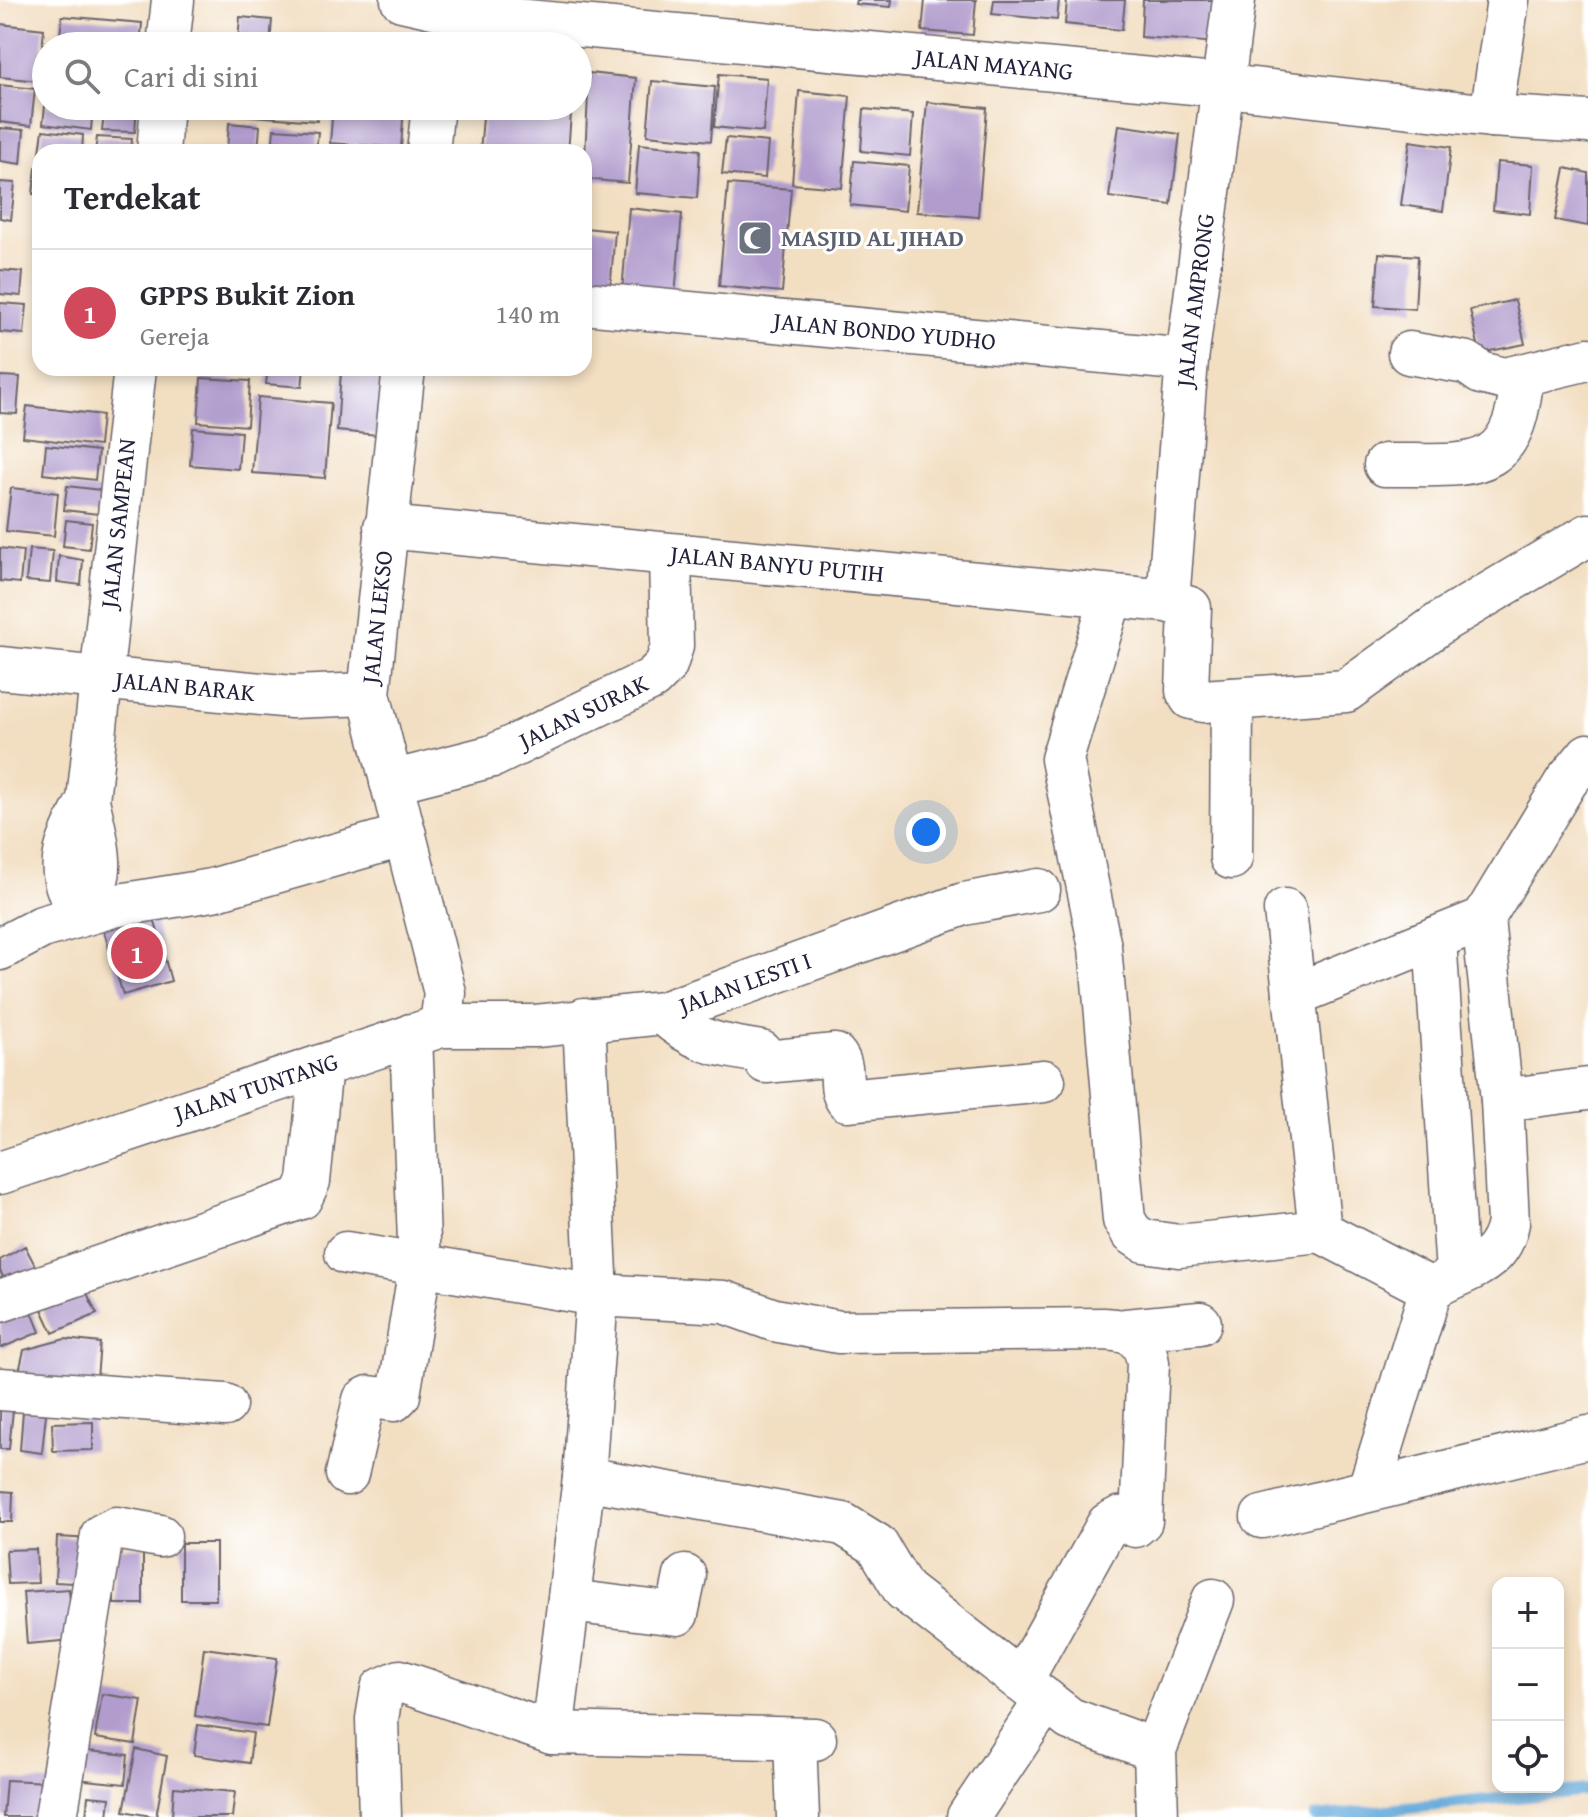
<!DOCTYPE html>
<html lang="id">
<head>
<meta charset="utf-8">
<style>
  body { margin:0; font-family:"Gentium Book Plus",serif; background:#f7f7f7; color:#2b2b33 }
  .controls { position:absolute; right:24px; bottom:24px; display:grid; overflow:hidden; border-radius:16px; box-shadow:0 4px 12px #0003 }
  .controls button { width:72px; height:72px; display:grid; place-items:center; padding:0; border:0; border-bottom:2px solid #e1e1e2; background:#fff; color:#2b2b33; font:40px sans-serif }
  .you { position:absolute; left:926px; top:832px; width:28px; height:28px; margin:-20px; border:6px solid #fff; border-radius:50%; background:#1a73e8; box-shadow:0 0 0 12px #1a73e833 }
  .badge { display:grid; place-items:center; width:52px; height:52px; border-radius:50%; background:#d1495b; color:#fff; font-size:26px; font-weight:700 }
  .pin { position:absolute; translate:-50% -50%; border:4px solid #fff; box-shadow:0 2px 8px #0006 }
  .list { margin:0; padding:0; list-style:none }
  h2 { display:flex; justify-content:space-between; align-items:center; height:104px; margin:0; padding:0 32px; font-size:34px }
  h2 small { font-size:26px; font-weight:400; color:#7c7c81 }
  .list li { display:grid; grid-template-columns:52px 1fr auto; gap:24px; align-items:center; box-sizing:border-box; height:128px; padding:0 32px; border-top:2px solid #e1e1e2 }
  .list b { display:block; font-size:30px; white-space:nowrap }
  .list p { margin:0; font-size:26px; white-space:nowrap; color:#7c7c81 }
  .list em { font-size:26px; font-style:normal; color:#7c7c81 }
  .icon { flex:none; width:44px; height:44px; fill:none; stroke:currentColor; stroke-width:2; stroke-linecap:round; stroke-linejoin:round }
  .map { position:relative; flex:none; width:1588px; height:1817px; overflow:hidden }
  .search { position:absolute; background:#fff; box-shadow:0 4px 12px #0003; left:32px; top:32px; width:560px; height:88px; display:flex; align-items:center; gap:20px; box-sizing:border-box; padding:0 28px; border-radius:44px; color:#7c7c81; font-size:30px }
  .panel { position:absolute; background:#fff; box-shadow:0 4px 12px #0003; left:32px; top:144px; width:560px; height:232px; border-radius:24px }
  .map>svg:first-child { display:block }
  .lines { fill:none; stroke-linecap:round; stroke-linejoin:round }
  .stream { stroke:#67acdc; stroke-width:12 }
  .building { fill:#b19ccd }
  .street-casing { stroke:#6b646a; stroke-width:45 }
  .street { stroke:#fff; stroke-width:42 }
  .labels { text-anchor:middle; stroke-width:6; stroke-linejoin:round; paint-order:stroke }
  .street-label { font-size:24px; fill:#22223b; stroke:#fff }
  .worship-label { font-size:24px; font-weight:bold; fill:#5b616d; stroke:#fff; text-anchor:start }
</style>
</head>
<body>
<div class="map">
<svg width="1588" height="1817" viewBox="0 0 1588 1817">
  <rect width="100%" height="100%" fill="#fff"/>
  <filter id="ink" filterUnits="userSpaceOnUse"><feTurbulence type="fractalNoise" baseFrequency=".0125" numOctaves="2"/><feDisplacementMap in="SourceGraphic" scale="16" xChannelSelector="R" yChannelSelector="G"/><feConvolveMatrix kernelMatrix="1 2 1 2 8 2 1 2 1" color-interpolation-filters="sRGB"/></filter>
  <filter id="wash" filterUnits="userSpaceOnUse"><feTurbulence type="fractalNoise" baseFrequency=".006" numOctaves="4" result="noise"/><feDisplacementMap in="SourceGraphic" scale="32" xChannelSelector="R" yChannelSelector="G"/><feGaussianBlur stdDeviation="1.8" result="paint"/><feColorMatrix in="noise" values="0 0 0 0 0 0 0 0 0 0 0 0 0 0 0 0 0 1.4 0 .05"/><feComposite in="paint" operator="in"/></filter>
  <g filter="url(#wash)">
    <rect width="100%" height="100%" fill="#f2dec1"/>
    <g class="lines">
      <path class="stream" d="M1316 1817 1588 1790"/>
    </g>
    <g id="blocks">
      <path class="building" d="M856 0H892L891 7 855 4Z
        M925 0H976L973 35 922 31Z
        M994 0H1059L1057 20 992 14Z
        M1067 0H1125L1122 30 1065 24Z
        M1143 0H1220L1218 43 1141 37Z
        M62 16 142 23 140 46H59Z
        M240 17 272 20 270 44 238 42Z
        M0 24 44 29 39 81 0 77Z
        M589 73 636 78 628 183 584 179Z
        M719 74 767 78 763 132 714 127Z
        M652 81 715 87 711 141 647 135Z
        M0 85 35 89 31 126 0 122Z
        M799 91 850 96 842 188 792 184Z
        M927 102 987 108 978 217 917 212Z
        M45 106H93L91 130 43 124Z
        M105 106H137L135 132 102 131Z
        M225 106H318L317 121 224 114Z
        M333 106H404L401 148 330 143Z
        M484 106 571 114 568 152H480Z
        M864 109 913 114 910 156 861 151Z
        M229 123 260 126 258 152 227 150Z
        M1119 125 1180 134 1171 205 1109 197Z
        M0 128 24 130 21 164 0 161Z
        M274 129 318 132 316 152H272Z
        M43 130 83 135 82 152H40Z
        M97 137 132 139 131 152H95Z
        M726 138 768 142 765 178 722 174Z
        M1410 141 1451 147 1443 211 1401 205Z
        M639 144 700 150 697 198 635 193Z
        M854 161 909 166 905 211 850 205Z
        M1497 162 1533 165 1530 214 1493 210Z
        M36 168H40V195L33 194Z
        M1565 168 1588 173V226L1555 220Z
        M0 182 15 183 11 220 0 218Z
        M728 184 791 189 782 292 719 286Z
        M629 208 682 214 675 296 622 292Z
        M584 228 615 231 610 292 584 290Z
        M1379 253 1418 256 1415 309 1375 306Z
        M0 270 23 272 21 296 0 294Z
        M1515 300 1525 344 1480 353 1470 310Z
        M0 303 27 305 24 334 0 332Z
        M268 368H304L302 387 266 384Z
        M341 371 383 375 378 435 337 431Z
        M0 376 20 377 17 414 0 413Z
        M201 378 250 381 247 426 198 422Z
        M258 397 331 403 325 478 252 473Z
        M27 406 102 415 99 446 23 437Z
        M193 428 241 432 238 469 190 465Z
        M46 445 98 451 95 480 43 474Z
        M67 486 100 490 98 514 64 510Z
        M11 488 58 493 54 536 6 531Z
        M66 520 92 523 89 549 63 546Z
        M0 548 23 551 20 583 0 581Z
        M29 549 53 551 50 583 26 581Z
        M59 556 83 560 81 585 57 582Z
        M152 911 171 981 123 995 102 925Z
        M25 1246 39 1273 9 1288 0 1271V1260Z
        M83 1285 97 1314 53 1333 40 1305Z
        M28 1302 40 1332 1 1348 0 1313Z
        M65 1339 100 1343 96 1390 17 1381 24 1350Z
        M0 1398 14 1400 9 1449H0Z
        M23 1411 46 1414 42 1453 20 1450Z
        M93 1422V1450L53 1451 52 1423Z
        M0 1491 13 1492 12 1522H0Z
        M57 1537 93 1539 91 1584 55 1582Z
        M181 1543H216V1600H181Z
        M114 1547H143V1604H114Z
        M36 1549 38 1583 8 1584 6 1550Z
        M69 1589 73 1640 27 1644 23 1592Z
        M204 1648 277 1658 267 1727 195 1716Z
        M102 1694 142 1700 135 1744 95 1738Z
        M198 1725 253 1733 249 1763 194 1755Z
        M136 1749 167 1756 156 1817 124 1811Z
        M78 1750 128 1755 125 1784 76 1779Z
        M6 1780 50 1782 48 1817H3Z
        M174 1787 235 1792 232 1817H172Z
        M88 1796 110 1798 108 1817H86Z"/>
    </g>
  </g>
  <g filter="url(#ink)">
    <use href="#blocks" fill-opacity="0" stroke="#6b646a" stroke-width="2"/>
    <g class="lines">
      <defs>
        <g id="street">
          <path id="s1" d="M402 0 473 16 1226 86 1491 116 1588 122"/>
          <path d="M168 46 173 0"/>
          <path d="M1491 116 1508 0"/>
          <path d="M158 152 162 106"/>
          <path d="M428 152 433 106"/>
          <path id="s2" d="M584 303 1187 360"/>
          <path d="M1409 353 1467 363 1481 373 1505 379 1588 359"/>
          <path d="M1385 465C1469 464 1515 479 1522 376"/>
          <path id="s3" d="M385 527 1168 601 1190 608 1187 691 1191 698 1203 701 1346 691 1443 621 1588 535"/>
          <path d="M1111 598 1062 759 1100 947 1124 1220 1132 1233 1144 1241 1179 1246 1320 1231 1431 1289"/>
          <path id="s4" d="M1168 601 1187 360 1234 0"/>
          <path id="s5" d="M0 668 292 697 369 694"/>
          <path id="s6" d="M391 782 493 756 652 679 666 665 672 646 670 556"/>
          <path id="s7" d="M88 800C73 831 54 858 69 892L76 898C116 893 93 826 88 800L135 368"/>
          <path d="M1231 858 1232 699"/>
          <path d="M1285 910 1320 1231"/>
          <path d="M1435 938 1457 1273"/>
          <path d="M0 949 42 927 113 906 212 890 405 835"/>
          <path d="M1294 995 1483 919 1566 782 1588 755"/>
          <path d="M663 1013C696 1043 718 1045 761 1052L766 1062 835 1055C847 1068 837 1086 847 1100L1044 1081"/>
          <path id="s8" d="M441 1026H536L663 1013 964 904 1039 890"/>
          <path d="M1502 1100 1588 1089"/>
          <path id="s9" d="M0 1173 441 1026 445 993 369 694 404 368"/>
          <path d="M346 1253 597 1295 724 1302 774 1320 839 1332 1104 1329C1129 1330 1144 1336 1148 1363L1141 1521 1135 1526 1119 1518 1108 1524 1021 1681"/>
          <path d="M0 1301 301 1198 309 1181 321 1066"/>
          <path d="M1126 1330 1200 1323"/>
          <path d="M0 1389 225 1405"/>
          <path d="M347 1474 364 1400 369 1397 394 1400 399 1395 420 1267 411 1035"/>
          <path d="M584 1478 843 1524 877 1545 904 1590 1070 1719 1155 1750"/>
          <path d="M1369 1489 1431 1289C1465 1268 1500 1267 1508 1223L1502 1100 1483 919"/>
          <path d="M1262 1517 1588 1437"/>
          <path d="M569 1601 677 1614 685 1576"/>
          <path d="M552 1733 584 1478 597 1295 584 1019"/>
          <path d="M795 1739 798 1817"/>
          <path d="M56 1817 102 1535 116 1528 160 1536"/>
          <path d="M380 1817 377 1719 382 1689 400 1681 552 1733 815 1739"/>
          <path d="M968 1817 1046 1700"/>
          <path d="M1157 1817 1155 1750 1213 1600"/>
        </g>
      </defs>
      <use href="#street" class="street-casing"/>
      <use href="#street" class="street"/>
    </g>
  </g>
  <defs>
    <symbol id="mosque-square" viewBox="-11 -11 22 22"><rect x="-9" y="-9" width="18" height="18" rx="4" fill="#6b7280" stroke="#fff"/><path d="M3.5-4.9A6 6 0 1 0 3.5 4.9A5 5 0 1 1 3.5-4.9Z" fill="#fff"/></symbol>
  </defs>
  <g fill-rule="evenodd">
    <use href="#mosque-square" x="735" y="218" width="40" height="40"/>
  </g>
  <g class="labels">
    <g class="street-label">
      <text dy="8" stroke="none"><textPath href="#s1" startOffset="596">JALAN MAYANG</textPath></text>
      <text dy="8" stroke="none"><textPath href="#s4" startOffset="302">JALAN AMPRONG</textPath></text>
      <text dy="8" stroke="none"><textPath href="#s2" startOffset="302">JALAN BONDO YUDHO</textPath></text>
      <text dy="8" stroke="none"><textPath href="#s7" startOffset="496">JALAN SAMPEAN</textPath></text>
      <text dy="8" stroke="none"><textPath href="#s3" startOffset="394">JALAN BANYU PUTIH</textPath></text>
      <text dy="8" stroke="none"><textPath href="#s9" startOffset="884">JALAN LEKSO</textPath></text>
      <text dy="8" stroke="none"><textPath href="#s5" startOffset="186">JALAN BARAK</textPath></text>
      <text dy="8" stroke="none"><textPath href="#s6" startOffset="206">JALAN SURAK</textPath></text>
      <text dy="8" stroke="none"><textPath href="#s8" startOffset="310">JALAN LESTI I</textPath></text>
      <text dy="8" stroke="none"><textPath href="#s9" startOffset="270">JALAN TUNTANG</textPath></text>
    </g>
    <g class="worship-label">
      <text x="781" y="246">MASJID AL JIHAD</text>
    </g>
  </g>
</svg>
<div class="controls">
<button>+</button>
<button>−</button>
<button><svg class="icon" aria-label="locate" viewBox="0 0 24 24"><circle cx="12" cy="12" r="6"/><path d="M12 2v4M12 18v4M2 12h4M18 12h4"/></svg></button>
</div>
<div class="you"></div>
<div class="pin badge" style="left:137px;top:953px">1</div>
<div class="search"><svg class="icon" aria-label="search" viewBox="0 0 24 24"><circle cx="10" cy="10" r="6"/><path d="M15 15l6 6"/></svg>Cari di sini</div>
<section class="panel">
<h2>Terdekat<small></small></h2>
<ul class="list">
<li><span class="badge">1</span><div><b>GPPS Bukit Zion</b><p>Gereja</p></div><em>140 m</em></li>
</ul>
</section>
</div>
</body>
</html>
